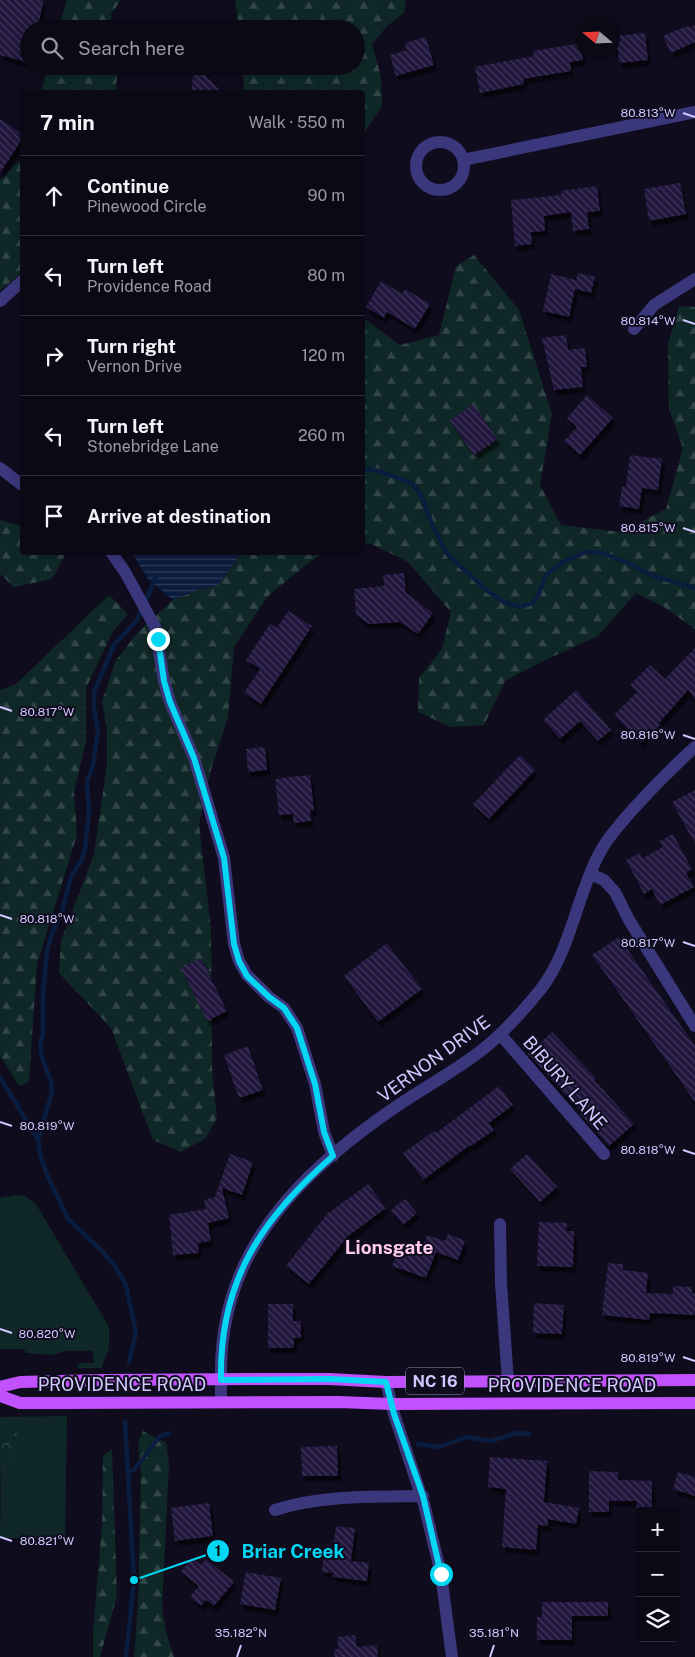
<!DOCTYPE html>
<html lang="en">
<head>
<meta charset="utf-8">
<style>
  body { margin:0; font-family:"Public Sans",sans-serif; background:#191723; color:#f1f3f6 }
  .controls { position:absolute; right:15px; bottom:15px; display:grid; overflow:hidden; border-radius:5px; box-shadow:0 2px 12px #0003 }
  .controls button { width:45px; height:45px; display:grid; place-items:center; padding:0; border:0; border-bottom:1px solid #2b2a35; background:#0b0916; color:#f1f3f6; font:25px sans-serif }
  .compass { position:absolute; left:575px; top:15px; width:45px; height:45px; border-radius:50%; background:#0b0916; box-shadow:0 2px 12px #0003; rotate:289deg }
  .stop { position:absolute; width:15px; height:15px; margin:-11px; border:4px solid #02d6f2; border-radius:50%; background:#fff }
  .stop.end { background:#02d6f2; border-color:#fff; box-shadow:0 1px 5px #0008 }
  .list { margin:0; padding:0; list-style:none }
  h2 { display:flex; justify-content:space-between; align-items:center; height:65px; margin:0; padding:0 20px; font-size:21px }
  h2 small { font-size:16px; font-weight:400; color:#9a9aa1 }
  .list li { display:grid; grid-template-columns:32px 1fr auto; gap:15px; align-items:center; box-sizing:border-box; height:80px; padding:0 20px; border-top:1px solid #2b2a35 }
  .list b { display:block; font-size:19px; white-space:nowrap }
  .list p { margin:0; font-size:16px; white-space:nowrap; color:#9a9aa1 }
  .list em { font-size:16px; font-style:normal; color:#9a9aa1 }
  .icon { flex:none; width:28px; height:28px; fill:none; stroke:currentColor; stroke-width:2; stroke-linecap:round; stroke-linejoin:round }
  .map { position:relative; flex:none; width:695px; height:1657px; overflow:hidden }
  .search { position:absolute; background:#0b0916; box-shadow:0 2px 12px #0003; left:20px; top:20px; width:345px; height:55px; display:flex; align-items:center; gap:12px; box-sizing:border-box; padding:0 18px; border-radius:28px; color:#9a9aa1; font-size:19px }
  .panel { position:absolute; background:#0b0916; box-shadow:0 2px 12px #0003; left:20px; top:90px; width:345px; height:465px; border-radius:5px }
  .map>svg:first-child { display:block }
  .grass { fill:#0f2827 }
  .forest { fill:url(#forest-firs) }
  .park { fill:url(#park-crowns) }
  .water { fill:url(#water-rules) }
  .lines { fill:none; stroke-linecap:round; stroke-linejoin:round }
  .stream { stroke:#0b1d3e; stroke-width:4.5 }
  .building { fill:url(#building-back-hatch); filter:url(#shadow) }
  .street { stroke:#3b377d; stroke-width:12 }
  .primary { stroke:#c051fd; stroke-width:12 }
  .route { stroke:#02d6f2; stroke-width:6 }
  .ticks { fill:none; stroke:#d0c9ff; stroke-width:2 }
  .labels { text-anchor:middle; stroke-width:4; stroke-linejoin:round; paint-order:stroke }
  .shield { fill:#0f0c1e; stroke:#9690bc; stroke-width:1 }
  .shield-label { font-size:16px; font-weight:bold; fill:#d0c9ff }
  .street-label { font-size:18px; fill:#d0c9ff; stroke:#0f0c1e }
  .neighbourhood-label { font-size:19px; font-weight:bold; fill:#ffcbeb; stroke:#0f0c1e }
  .ticks-label { font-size:12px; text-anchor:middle; fill:#d0c9ff; stroke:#0f0c1e; stroke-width:4; stroke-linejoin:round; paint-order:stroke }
  .leader { fill:none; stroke:#02d6f2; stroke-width:2 }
  .callout-dot { fill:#02d6f2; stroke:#0f0c1e; stroke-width:2 }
  .mark-label { font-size:15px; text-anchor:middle; font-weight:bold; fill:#111 }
  .callout-label { font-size:19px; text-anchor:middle; font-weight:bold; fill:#02d6f2; stroke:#0f0c1e; stroke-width:4; stroke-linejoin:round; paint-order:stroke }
</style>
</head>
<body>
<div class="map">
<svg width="695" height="1657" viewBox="0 0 695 1657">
  <defs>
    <pattern id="forest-firs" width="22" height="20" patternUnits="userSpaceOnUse" patternTransform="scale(1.25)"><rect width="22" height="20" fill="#0f2827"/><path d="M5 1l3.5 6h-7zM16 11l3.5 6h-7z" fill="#314647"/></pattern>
    <pattern id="park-crowns" width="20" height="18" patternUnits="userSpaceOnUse" patternTransform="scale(1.25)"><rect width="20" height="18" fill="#0f2827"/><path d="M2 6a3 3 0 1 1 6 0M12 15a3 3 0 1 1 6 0" fill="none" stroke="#314647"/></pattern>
    <pattern id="water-rules" width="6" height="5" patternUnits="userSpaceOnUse" patternTransform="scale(1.25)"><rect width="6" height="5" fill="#0b1d3e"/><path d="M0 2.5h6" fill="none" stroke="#2e3c5b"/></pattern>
    <pattern id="building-back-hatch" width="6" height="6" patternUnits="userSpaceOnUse" patternTransform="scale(1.25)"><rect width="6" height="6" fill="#21183e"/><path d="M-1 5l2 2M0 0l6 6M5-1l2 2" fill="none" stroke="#40385b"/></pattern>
    <filter id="shadow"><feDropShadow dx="3" dy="5.5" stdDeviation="1" flood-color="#0009"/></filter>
  </defs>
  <rect width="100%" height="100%" fill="#0f0c1e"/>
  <path class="grass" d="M15 1195 25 1196 36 1204 109 1327V1349L103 1363 102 1368H77L79 1363H94L93 1351H65L52 1355 26 1353 24 1349H0V1198Z
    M67 1416 65 1538H0L1 1470 7 1465 5 1431 0 1433V1417Z"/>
  <path class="forest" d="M67 0H121L111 14 112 29H58Z
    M235 0H406L404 13 387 26 372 44 381 77 382 106 366 130 363 132 362 92H244L243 66H356V29H239Z
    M48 66H116L117 76 116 92H41Z
    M22 158V272L0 291V180Z
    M474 255 519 310 552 414 540 485 561 525 621 532 666 509 683 448 669 409 668 344 679 306 695 307V629L664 607 636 593 598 636 543 661 505 681 484 725 451 727 418 712 419 678 442 649 451 612 408 562 371 544 363 543V318L400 345 439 335 456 266Z
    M0 520 22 526V552L66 553 52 579 14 587 0 574Z
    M242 553H323L307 564 267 597 234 647 228 717 211 770 199 824 211 929 212 1069 217 1118 206 1138 181 1152 153 1140 111 1028 59 973 61 941 94 854 107 764V729L102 702 115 662 137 633 173 600 200 589 217 586Z
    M109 595 128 614 113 631 86 688V741L74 792 77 835 37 964 29 1082 19 1086 0 1056V690L16 684Z
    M143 1431 166 1443 169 1464 162 1610 167 1635 174 1657H134L138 1604 141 1474 138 1444Z
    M112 1449 117 1596 100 1657H93V1631L102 1525 103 1456Z"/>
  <path class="park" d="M5 1431 17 1432 15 1457 1 1470 0 1489V1433Z"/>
  <path class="water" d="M132 553H242L217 586 200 589 173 600 148 579Z"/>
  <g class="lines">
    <path class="stream" d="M362 469 379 471 413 484 422 497 433 527 448 555 489 592 504 602 520 607 533 603 538 596 546 575 563 562 585 552 602 553 626 562 651 575 695 588
      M145 602 156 577
      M0 1077 38 1140 40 1155 46 1172 68 1219 103 1252 116 1268 126 1285 136 1333 129 1362
      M38 1140 52 1092 51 1081 43 1061 40 1046 43 1034V994L47 951 53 931 62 911 71 877 81 861 85 849 89 811 87 782 93 765 98 730 94 710V692L114 645 137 620 142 609
      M125 1422 134 1580 126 1657
      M418 1444 439 1447 467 1437 490 1441 517 1433 529 1434
      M128 1472 134 1470 160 1436 169 1433"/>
  </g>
  <path class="building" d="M0 0H44L37 29 29 27V63L0 55Z
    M695 26V42L671 53 663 36 685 27Z
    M645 33 648 60 619 63 618 50H612V36Z
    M426 37 434 65 396 76 390 55 407 50 405 43Z
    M581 43 583 60 570 62 571 71 523 79 524 84 480 93 475 67 534 56 533 51Z
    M193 66H207L206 76 222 92H192Z
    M0 119 22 134V139L0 173Z
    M680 183 686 214 649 221 644 189Z
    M597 186 600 211 587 212 589 229 573 231 571 212 544 216 545 231 531 232 532 244 515 246 511 200 562 195 561 191Z
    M578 273 595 277 591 293 575 289 569 317 543 311 551 274 576 280Z
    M381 281 402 294 405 289 430 304 415 329 387 312 384 318 366 307Z
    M566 335 568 350 585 348 587 367H581L583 387 554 390 542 338Z
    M587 395 613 418 580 455 564 441 577 427 567 418Z
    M474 404 497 439 474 455 450 420Z
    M630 455 662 459 658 490 642 488 639 509 619 506 622 487H626Z
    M404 573 406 593 433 613 418 634 400 622 369 624 356 615 354 589 384 586 383 575Z
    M288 611 312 626 261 704 244 693 260 669 246 660 270 624 277 628Z
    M695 648V699L688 690 659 723 660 725 641 743 614 715 637 692 630 685 650 665 665 679Z
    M576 690 611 730 598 741 580 721 560 739 543 720Z
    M265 747 267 770 248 772 246 749Z
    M520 755 535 770 489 819 473 804Z
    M310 775 314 810 310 811 311 821 294 823 293 814 279 815 275 779Z
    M695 790V844L672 802Z
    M673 834 692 869 686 873 694 887 660 905 652 889 644 894 626 860 640 853 643 858 663 847 660 841Z
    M619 937 695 1046V1102L592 955Z
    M387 943 422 989 378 1022 344 976Z
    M201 958 227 1011 207 1021 181 968Z
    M552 1032 596 1078 594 1080 634 1124 609 1146 580 1114 582 1113 528 1054Z
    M248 1046 263 1090 239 1098 224 1055Z
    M499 1086 513 1105 489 1123 494 1130 471 1146 470 1145 423 1180 403 1153 434 1131 436 1133Z
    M230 1154 253 1162 242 1195 222 1188 229 1218 208 1223 211 1241 198 1243 199 1253 173 1255 169 1215 206 1209 204 1200 215 1197Z
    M527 1154 557 1187 540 1202 510 1169Z
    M368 1184 386 1208 348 1236 309 1284 286 1266 327 1214Z
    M405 1199 417 1213 403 1225 391 1210Z
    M539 1222 567 1223 566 1231H574L573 1267 537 1266Z
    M448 1234 465 1241 458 1260 436 1252 426 1278 392 1266 400 1244 421 1251 427 1235 445 1241Z
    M608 1263 623 1264V1270L648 1273 646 1293 673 1294V1286L692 1287V1293L695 1294V1315L650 1313 649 1320 602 1315Z
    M534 1303 564 1305 562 1334 533 1333Z
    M268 1304H293V1321H301V1338H294V1348H268Z
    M337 1446 338 1476H302L301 1447Z
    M490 1457 547 1461 544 1502 579 1508 576 1524 548 1519V1526L538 1525 536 1550 502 1547 506 1489 488 1487Z
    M589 1471 618 1472V1480L652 1481V1511H636L637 1501H609V1512H589Z
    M678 1472 695 1477V1496L673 1489Z
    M209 1503 213 1536 175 1541 171 1508Z
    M336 1526 355 1528 351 1561 369 1563 367 1581 332 1577 333 1573 322 1572 324 1554 332 1555Z
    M192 1558 201 1565 206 1559 234 1582 214 1606 206 1600 201 1606 190 1597 199 1586 181 1572Z
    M246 1572 281 1578 275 1610 240 1604Z
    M542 1602H608V1616H572V1640H537V1617H542Z
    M355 1635 357 1647 377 1645 378 1657H335L334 1649H339L337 1637Z"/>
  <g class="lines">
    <path class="street" d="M416 166a24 24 0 1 1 48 0a24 24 0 1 1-48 0Z
      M463 160 695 112
      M0 301 22 281
      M634 329 654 305 695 279
      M0 468 22 485
      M111 552 125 572 155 627 164 681 170 702 194 758 224 858 234 944 239 961 247 975 269 997 284 1008 297 1028 315 1084 324 1132 333 1156
      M590 874 604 880 615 892 629 920 695 1026
      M500 1034 604 1154
      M500 1224 501 1283 508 1381
      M386 1382 394 1414 424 1504 441 1574 452 1657
      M221 1402C221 1377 220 1351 225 1326 241 1228 319 1159 397 1106 425 1087 455 1071 482 1050 504 1033 523 1011 541 989 570 951 576 900 597 858 606 839 621 823 635 807 654 786 674 766 695 747
      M275 1510C322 1495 373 1497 423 1496"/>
    <path class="primary" d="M0 1387 20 1382 104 1380 266 1379H329L386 1382 695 1380
      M0 1396 20 1403H62L339 1402 391 1404 695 1403"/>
  </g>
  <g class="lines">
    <path class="route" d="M158 639 164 681 170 702 194 758 224 858 234 944 239 961 247 976 269 997 284 1008 297 1028 315 1084 324 1132 333 1156C262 1218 219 1281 221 1380L330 1379 386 1382 394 1414 423 1496 441 1574"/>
  </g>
  <path class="ticks" d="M683 113 695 117M683 320 695 324M683 528 695 532M0 707 12 711M683 735 695 739M0 915 12 919M683 942 695 946M0 1122 12 1126M683 1150 695 1154M0 1329 12 1333M683 1357 695 1361M0 1537 12 1541M237 1657 241 1645M490 1657 494 1645"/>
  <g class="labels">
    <rect class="shield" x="406" y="1367.5" width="58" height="27" rx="4"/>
    <g class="shield-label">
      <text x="435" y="1387">NC 16</text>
    </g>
    <g class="street-label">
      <text transform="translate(434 1059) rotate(-36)" y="6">VERNON DRIVE</text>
      <text transform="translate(565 1083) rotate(49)" y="6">BIBURY LANE</text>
      <text x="122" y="1391">PROVIDENCE ROAD</text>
      <text x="572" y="1392">PROVIDENCE ROAD</text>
    </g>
    <g class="neighbourhood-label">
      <text x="389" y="1254">Lionsgate</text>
    </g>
  </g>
  <g class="ticks-label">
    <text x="648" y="117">80.813°W</text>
    <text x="648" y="325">80.814°W</text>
    <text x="648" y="532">80.815°W</text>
    <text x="47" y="716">80.817°W</text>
    <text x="648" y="739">80.816°W</text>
    <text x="47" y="923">80.818°W</text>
    <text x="648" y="947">80.817°W</text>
    <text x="47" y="1130">80.819°W</text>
    <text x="648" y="1154">80.818°W</text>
    <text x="47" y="1338">80.820°W</text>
    <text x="648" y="1362">80.819°W</text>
    <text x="47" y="1545">80.821°W</text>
    <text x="241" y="1637">35.182°N</text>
    <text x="494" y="1637">35.181°N</text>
  </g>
  <path class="leader" d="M134 1580L218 1551"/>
  <g class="callout-dot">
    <circle cx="134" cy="1580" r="5"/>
    <circle cx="218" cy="1551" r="12"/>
  </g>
  <g class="mark-label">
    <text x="218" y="1556">1</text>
  </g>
  <g class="callout-label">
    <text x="293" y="1558">Briar Creek</text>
  </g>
</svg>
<div class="controls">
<button>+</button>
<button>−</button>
<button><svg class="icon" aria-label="layers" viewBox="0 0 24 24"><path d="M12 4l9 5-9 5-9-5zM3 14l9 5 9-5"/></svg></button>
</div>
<svg class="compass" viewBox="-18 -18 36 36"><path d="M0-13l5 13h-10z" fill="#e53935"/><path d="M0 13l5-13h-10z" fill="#9a9aa1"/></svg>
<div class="stop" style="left:441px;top:1574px"></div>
<div class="stop end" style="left:158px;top:639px"></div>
<div class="search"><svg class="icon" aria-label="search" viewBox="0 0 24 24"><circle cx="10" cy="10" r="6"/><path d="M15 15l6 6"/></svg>Search here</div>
<section class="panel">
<h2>7 min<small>Walk · 550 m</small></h2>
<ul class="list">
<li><svg class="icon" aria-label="ahead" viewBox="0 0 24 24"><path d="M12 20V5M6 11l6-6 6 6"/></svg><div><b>Continue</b><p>Pinewood Circle</p></div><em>90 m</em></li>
<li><svg class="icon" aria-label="left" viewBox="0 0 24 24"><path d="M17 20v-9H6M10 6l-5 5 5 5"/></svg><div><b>Turn left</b><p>Providence Road</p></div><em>80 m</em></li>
<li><svg class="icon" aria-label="right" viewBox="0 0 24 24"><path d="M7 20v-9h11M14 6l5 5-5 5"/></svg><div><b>Turn right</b><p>Vernon Drive</p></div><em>120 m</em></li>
<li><svg class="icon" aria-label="left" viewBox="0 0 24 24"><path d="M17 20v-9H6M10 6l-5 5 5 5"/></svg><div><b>Turn left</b><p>Stonebridge Lane</p></div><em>260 m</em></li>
<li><svg class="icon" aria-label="arrive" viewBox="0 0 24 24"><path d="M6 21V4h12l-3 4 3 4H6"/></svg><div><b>Arrive at destination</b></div></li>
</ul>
</section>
</div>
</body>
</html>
